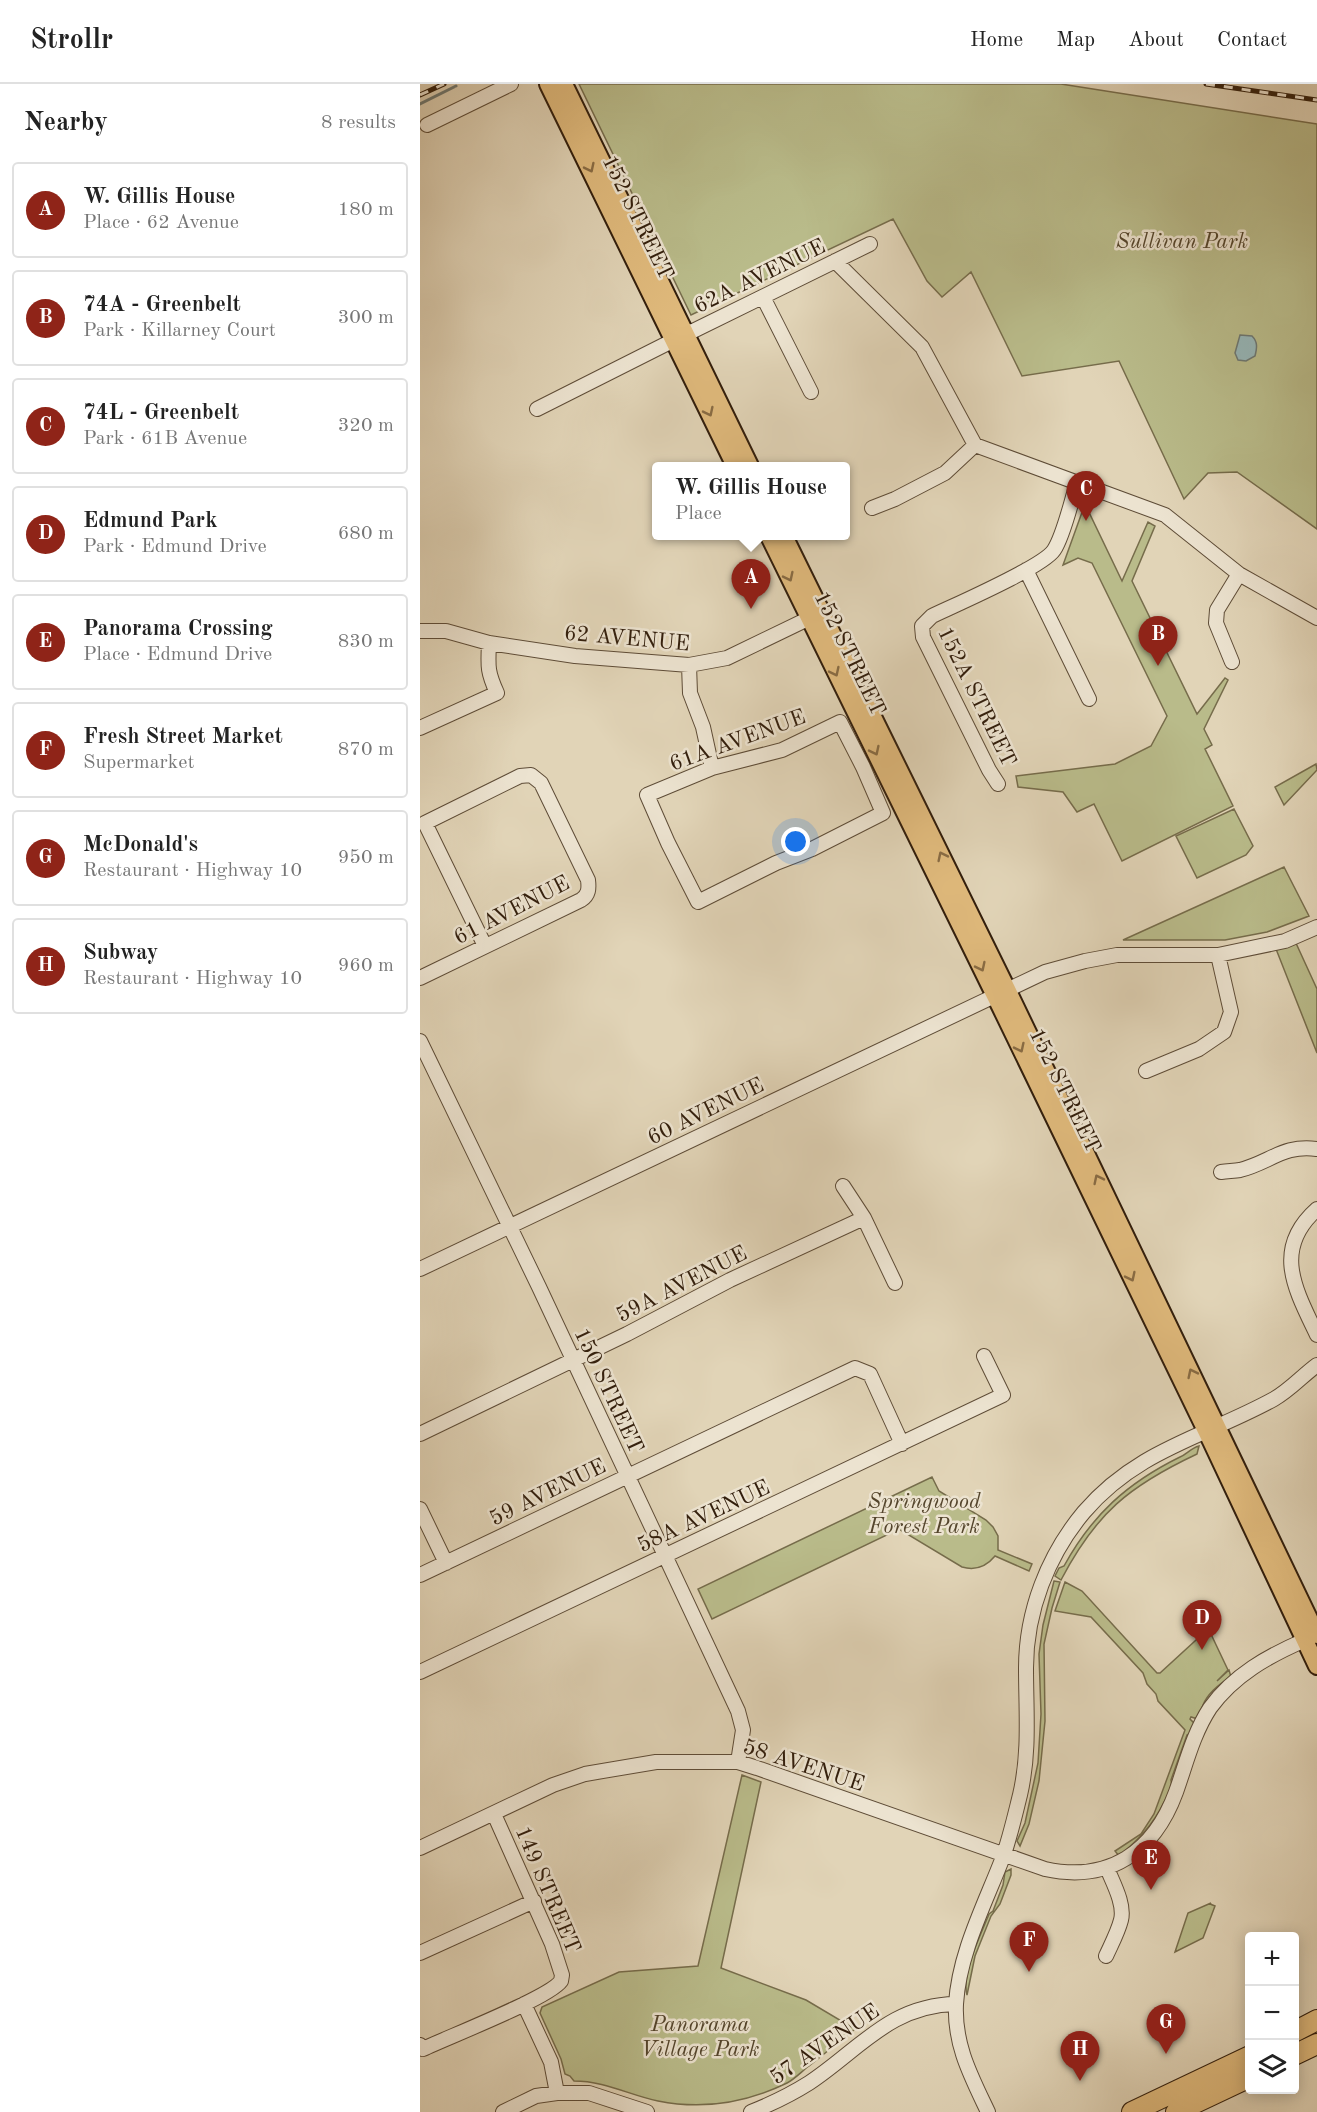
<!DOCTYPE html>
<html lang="en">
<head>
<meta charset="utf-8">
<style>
  body { margin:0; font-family:"Old Standard TT",serif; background:#f6f6f6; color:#222 }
  .controls { position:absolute; right:18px; bottom:18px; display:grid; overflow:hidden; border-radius:6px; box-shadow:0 3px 15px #0003 }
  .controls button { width:54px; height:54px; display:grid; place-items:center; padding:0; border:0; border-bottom:2px solid #e0e0e0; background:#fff; color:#222; font:30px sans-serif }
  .you { position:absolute; left:376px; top:758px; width:21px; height:21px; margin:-15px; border:4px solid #fff; border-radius:50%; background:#1a73e8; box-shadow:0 0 0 9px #1a73e833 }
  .badge { display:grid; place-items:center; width:39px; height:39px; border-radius:50%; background:#8f2418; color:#fff; font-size:20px; font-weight:700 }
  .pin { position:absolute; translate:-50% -50px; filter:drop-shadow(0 2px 3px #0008) }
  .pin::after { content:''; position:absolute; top:32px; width:21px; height:18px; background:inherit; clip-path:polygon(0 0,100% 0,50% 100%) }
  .popup { position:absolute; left:232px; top:378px; width:198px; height:78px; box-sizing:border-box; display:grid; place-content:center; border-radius:6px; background:#fff; filter:drop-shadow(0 2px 4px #0005); font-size:20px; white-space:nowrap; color:#767676 }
  .popup b { font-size:22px; color:#222 }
  .popup::after { content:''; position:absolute; left:50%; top:100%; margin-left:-12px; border:12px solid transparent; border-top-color:#fff }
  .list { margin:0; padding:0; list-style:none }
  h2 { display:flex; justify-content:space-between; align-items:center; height:78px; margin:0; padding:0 24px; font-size:26px }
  h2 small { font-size:20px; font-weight:400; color:#767676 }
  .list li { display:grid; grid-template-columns:39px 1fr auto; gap:18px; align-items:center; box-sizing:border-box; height:96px; margin:0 12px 12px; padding:0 12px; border:2px solid #e0e0e0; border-radius:6px }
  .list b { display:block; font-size:22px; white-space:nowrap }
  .list p { margin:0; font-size:20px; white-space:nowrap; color:#767676 }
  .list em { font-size:20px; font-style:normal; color:#767676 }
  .icon { flex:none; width:33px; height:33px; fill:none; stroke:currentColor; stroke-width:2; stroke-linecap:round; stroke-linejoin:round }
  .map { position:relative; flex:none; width:897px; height:2028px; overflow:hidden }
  header { display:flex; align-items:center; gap:36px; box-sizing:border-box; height:84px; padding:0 30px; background:#fff; border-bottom:2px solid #e0e0e0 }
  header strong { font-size:28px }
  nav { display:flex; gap:33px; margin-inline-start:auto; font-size:21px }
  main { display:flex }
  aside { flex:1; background:#fff }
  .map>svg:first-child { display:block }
  .green { fill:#b9bb8a; stroke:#766c4b; stroke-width:1.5 }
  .water { fill:#97b6b7; stroke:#6f7973; stroke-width:1.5 }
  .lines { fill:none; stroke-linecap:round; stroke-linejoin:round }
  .stream { stroke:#6f7973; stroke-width:3 }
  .minor-casing { stroke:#5e4c37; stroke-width:16 }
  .major-casing { stroke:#321e0c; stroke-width:20 }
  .highway-casing { stroke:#321e0c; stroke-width:22 }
  .minor { stroke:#ece3d0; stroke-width:14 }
  .major { stroke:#e0ba7c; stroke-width:16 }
  .highway { stroke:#e0ba7c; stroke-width:20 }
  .rail-casing { stroke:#321e0c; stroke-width:5 }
  .rail { stroke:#ece3d0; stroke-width:3; stroke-dasharray:9; stroke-linecap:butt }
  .oneway { stroke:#896c44 }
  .labels { text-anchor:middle; stroke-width:5; stroke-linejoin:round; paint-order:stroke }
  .street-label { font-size:22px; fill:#321e0c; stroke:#ece3d0 }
  .park-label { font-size:22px; font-style:italic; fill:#54452c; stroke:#ece3d0 }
</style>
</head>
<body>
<header>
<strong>Strollr</strong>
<nav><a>Home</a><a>Map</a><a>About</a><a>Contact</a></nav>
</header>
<main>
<aside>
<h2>Nearby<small>8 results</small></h2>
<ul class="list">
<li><span class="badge">A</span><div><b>W. Gillis House</b><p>Place · 62 Avenue</p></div><em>180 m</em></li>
<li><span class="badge">B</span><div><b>74A - Greenbelt</b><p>Park · Killarney Court</p></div><em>300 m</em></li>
<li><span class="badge">C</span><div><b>74L - Greenbelt</b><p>Park · 61B Avenue</p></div><em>320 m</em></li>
<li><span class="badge">D</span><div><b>Edmund Park</b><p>Park · Edmund Drive</p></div><em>680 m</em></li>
<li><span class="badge">E</span><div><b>Panorama Crossing</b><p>Place · Edmund Drive</p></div><em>830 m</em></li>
<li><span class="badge">F</span><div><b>Fresh Street Market</b><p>Supermarket</p></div><em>870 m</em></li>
<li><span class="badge">G</span><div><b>McDonald's</b><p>Restaurant · Highway 10</p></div><em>950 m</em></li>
<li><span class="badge">H</span><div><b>Subway</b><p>Restaurant · Highway 10</p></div><em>960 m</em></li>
</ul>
</aside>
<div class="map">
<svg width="897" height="2028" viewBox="0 0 897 2028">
  <rect width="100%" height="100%" fill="#e1d4b7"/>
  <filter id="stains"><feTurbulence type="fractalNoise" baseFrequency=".00333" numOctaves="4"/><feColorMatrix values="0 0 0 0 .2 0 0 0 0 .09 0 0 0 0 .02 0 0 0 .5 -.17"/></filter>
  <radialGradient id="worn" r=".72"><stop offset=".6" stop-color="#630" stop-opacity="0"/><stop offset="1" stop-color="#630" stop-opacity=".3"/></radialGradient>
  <path class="green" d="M159 0H641L897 40V445L817 388 788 389 764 415 699 277 602 292 551 188 522 213 507 197 473 135 271 231Z
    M665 420 702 497 728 438 735 442 712 497 777 630 805 594 808 596 784 645 792 661 785 665 813 722 702 777 674 720 657 728 643 708 598 703 596 692 695 680 731 662 747 632 672 479 658 474 643 481Z
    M896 680 897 686 864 721 855 703Z
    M814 725 833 762 826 771 777 794 756 752Z
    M864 783 889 832 847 848 805 856H703Z
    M875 857 897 905V969L856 865Z
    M779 1362 777 1370C709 1402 676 1429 641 1496L635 1492 639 1484 644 1482C672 1431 707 1399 760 1373 767 1370 771 1364 779 1362Z
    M512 1393 519 1407 566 1436 573 1443 578 1452V1466L612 1480 609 1487 575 1472C566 1483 556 1487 542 1483L479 1445 292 1535 278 1505Z
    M634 1497 640 1498 632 1524 624 1560 625 1637 619 1697 609 1740 600 1762 597 1757 605 1739 618 1679 621 1630 619 1570 623 1541Z
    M645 1498 662 1507 737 1589H740L787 1546H789L808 1586 797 1597 809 1586 811 1593C801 1599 788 1609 783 1621 781 1626 781 1630 778 1635L771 1633 770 1635 775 1640 772 1648 767 1651 751 1696C753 1704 748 1711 744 1718 733 1741 718 1756 699 1772L695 1767 721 1750 734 1730 765 1646 738 1617 736 1610 727 1600 723 1589 671 1533 635 1527Z
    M322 1691 341 1698 301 1884 386 1916 435 1945C420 1957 404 1970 389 1982 382 1987 375 1995 367 1999 326 2019 283 2026 238 2017 209 2011 185 1997 154 1997L150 1992 145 1990 141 1975 120 1929 122 1923 199 1888 278 1882Z
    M591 1785V1791L580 1820 571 1832 555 1872 547 1911C541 1890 561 1850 569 1830L573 1827 583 1801 585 1788Z
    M791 1819 790 1820 795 1822 783 1854 755 1868 768 1829Z"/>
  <path class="water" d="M820 251 832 252C838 258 837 264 835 272L826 277 818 276 815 269Z"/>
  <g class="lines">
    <path class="stream" d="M0 20 36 2"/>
    <defs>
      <path id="minor" d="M7 41 91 0
        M415 177 502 263 555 361 745 431 819 490 897 534
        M343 213 391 308
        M257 244 264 248 273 247 450 160
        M117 325 254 256
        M452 424 475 415 525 389 555 361
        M606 486 669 615
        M0 547H26L69 559 155 572 269 581 307 574 398 530
        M812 578 796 539 797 526 819 490
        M269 581 270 609 283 643 292 684
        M420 638 443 683 463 729 392 765 356 779 278 818 248 759 227 711 292 684 362 666Z
        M0 644 77 609C67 587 68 582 69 559
        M578 700 569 686 503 553 502 542 512 532C535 521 623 483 634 466 644 451 651 417 657 400
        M0 894 161 816C169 811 169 804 168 796L121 699 111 691 100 692 5 739 65 862
        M0 957 119 1203 318 1627 323 1646 318 1678
        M726 987 779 965 804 948 811 928 798 871
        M801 1088C808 1087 814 1087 820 1086 849 1079 864 1060 897 1065
        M423 1102 444 1134 475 1199
        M897 1125C852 1165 875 1205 897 1251
        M0 1185 625 888 665 877 697 871H798L865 857 897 843
        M0 1350 207 1250 310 1196 444 1134
        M0 1425 26 1479
        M0 1491 435 1284 450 1290 482 1360
        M0 1588 583 1311 564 1272
        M0 1764 133 1701 165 1690 236 1678H318L337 1684 625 1785C689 1799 734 1768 756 1708 766 1680 773 1650 790 1624 814 1591 848 1572 885 1556
        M0 1869 114 1817
        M686 1872C691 1861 698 1848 701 1836 705 1820 693 1799 687 1784
        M104 1920 131 1978 137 2009
        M0 1961 3 1965C28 1953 129 1914 141 1897L142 1891 132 1860 74 1730
        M83 2028 116 2012 137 2009H169L227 2028
        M331 2028C351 2020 370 2011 389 1999 439 1966 470 1921 536 1920
        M568 2028C551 1992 534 1961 536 1920 539 1869 565 1820 583 1773 590 1753 595 1731 600 1711 610 1668 606 1627 606 1584 606 1527 628 1471 664 1428 718 1365 785 1353 854 1315 870 1306 882 1292 897 1281"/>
      <path id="major" d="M128 0 315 382
        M144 0 330 382
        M349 452 580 922 791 1357 897 1582
        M364 452 587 905 897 1551"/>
      <path id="highway" d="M874 1948 897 1936
        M874 1971 897 1960
        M712 2028 830 1972
        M756 2028 830 1993"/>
    </defs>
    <use href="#minor" class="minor-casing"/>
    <use href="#major" class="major-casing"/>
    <use href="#highway" class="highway-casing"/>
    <use href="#minor" class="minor"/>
    <use href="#major" class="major"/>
    <use href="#highway" class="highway"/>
    <defs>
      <path id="rail" d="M786 0 897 16
        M0 11 24 0"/>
    </defs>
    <use href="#rail" class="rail-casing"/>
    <use href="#rail" class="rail"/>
  </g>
  <defs><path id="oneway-chevron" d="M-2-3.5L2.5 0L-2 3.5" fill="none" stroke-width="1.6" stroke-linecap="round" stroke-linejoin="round" transform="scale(1.5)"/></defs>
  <g class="oneway">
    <use href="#oneway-chevron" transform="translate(170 84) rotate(64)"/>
    <use href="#oneway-chevron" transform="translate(289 328) rotate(64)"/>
    <use href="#oneway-chevron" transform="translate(369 493) rotate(64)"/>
    <use href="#oneway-chevron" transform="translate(415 588) rotate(64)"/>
    <use href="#oneway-chevron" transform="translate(455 667) rotate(64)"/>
    <use href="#oneway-chevron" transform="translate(522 772) rotate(-116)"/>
    <use href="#oneway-chevron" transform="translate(561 883) rotate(64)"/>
    <use href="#oneway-chevron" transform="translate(600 964) rotate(64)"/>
    <use href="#oneway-chevron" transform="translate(678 1095) rotate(-116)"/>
    <use href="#oneway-chevron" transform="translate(711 1193) rotate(64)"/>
    <use href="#oneway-chevron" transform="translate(772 1289) rotate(-116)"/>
  </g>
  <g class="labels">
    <g class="street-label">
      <text transform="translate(219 133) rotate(64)" y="8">152 STREET</text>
      <text transform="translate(339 191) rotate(-26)" y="8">62A AVENUE</text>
      <text transform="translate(207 553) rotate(5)" y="8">62 AVENUE</text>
      <text transform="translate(431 569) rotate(64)" y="8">152 STREET</text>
      <text transform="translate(558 612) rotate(64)" y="8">152A STREET</text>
      <text transform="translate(317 655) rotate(-20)" y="8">61A AVENUE</text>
      <text transform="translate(91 825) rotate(-27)" y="8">61 AVENUE</text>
      <text transform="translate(646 1006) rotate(64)" y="8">152 STREET</text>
      <text transform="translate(285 1026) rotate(-26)" y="8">60 AVENUE</text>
      <text transform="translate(261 1199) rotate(-27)" y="8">59A AVENUE</text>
      <text transform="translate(190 1306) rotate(65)" y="8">150 STREET</text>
      <text transform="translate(127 1407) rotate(-26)" y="8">59 AVENUE</text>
      <text transform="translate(283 1431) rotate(-25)" y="8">58A AVENUE</text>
      <text transform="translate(384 1680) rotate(18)" y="8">58 AVENUE</text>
      <text transform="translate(129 1805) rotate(67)" y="8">149 STREET</text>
      <text transform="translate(404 1959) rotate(-34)" y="8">57 AVENUE</text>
    </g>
    <g class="park-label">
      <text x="762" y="164">Sullivan Park</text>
      <text x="504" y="1424">Springwood<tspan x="504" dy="25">Forest Park</tspan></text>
      <text x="280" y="1947">Panorama<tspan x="280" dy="25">Village Park</tspan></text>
    </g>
  </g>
  <rect width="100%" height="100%" filter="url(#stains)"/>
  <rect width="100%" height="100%" fill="url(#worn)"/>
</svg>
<div class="controls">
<button>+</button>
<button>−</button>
<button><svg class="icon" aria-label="layers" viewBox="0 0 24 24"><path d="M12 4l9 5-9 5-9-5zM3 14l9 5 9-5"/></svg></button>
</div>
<div class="you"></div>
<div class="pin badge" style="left:331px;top:525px">A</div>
<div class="popup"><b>W. Gillis House</b>Place</div>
<div class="pin badge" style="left:738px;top:582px">B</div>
<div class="pin badge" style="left:666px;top:437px">C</div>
<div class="pin badge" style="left:782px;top:1566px">D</div>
<div class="pin badge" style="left:731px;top:1806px">E</div>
<div class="pin badge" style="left:609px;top:1888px">F</div>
<div class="pin badge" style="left:746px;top:1970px">G</div>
<div class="pin badge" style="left:660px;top:1997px">H</div>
</div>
</main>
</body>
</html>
